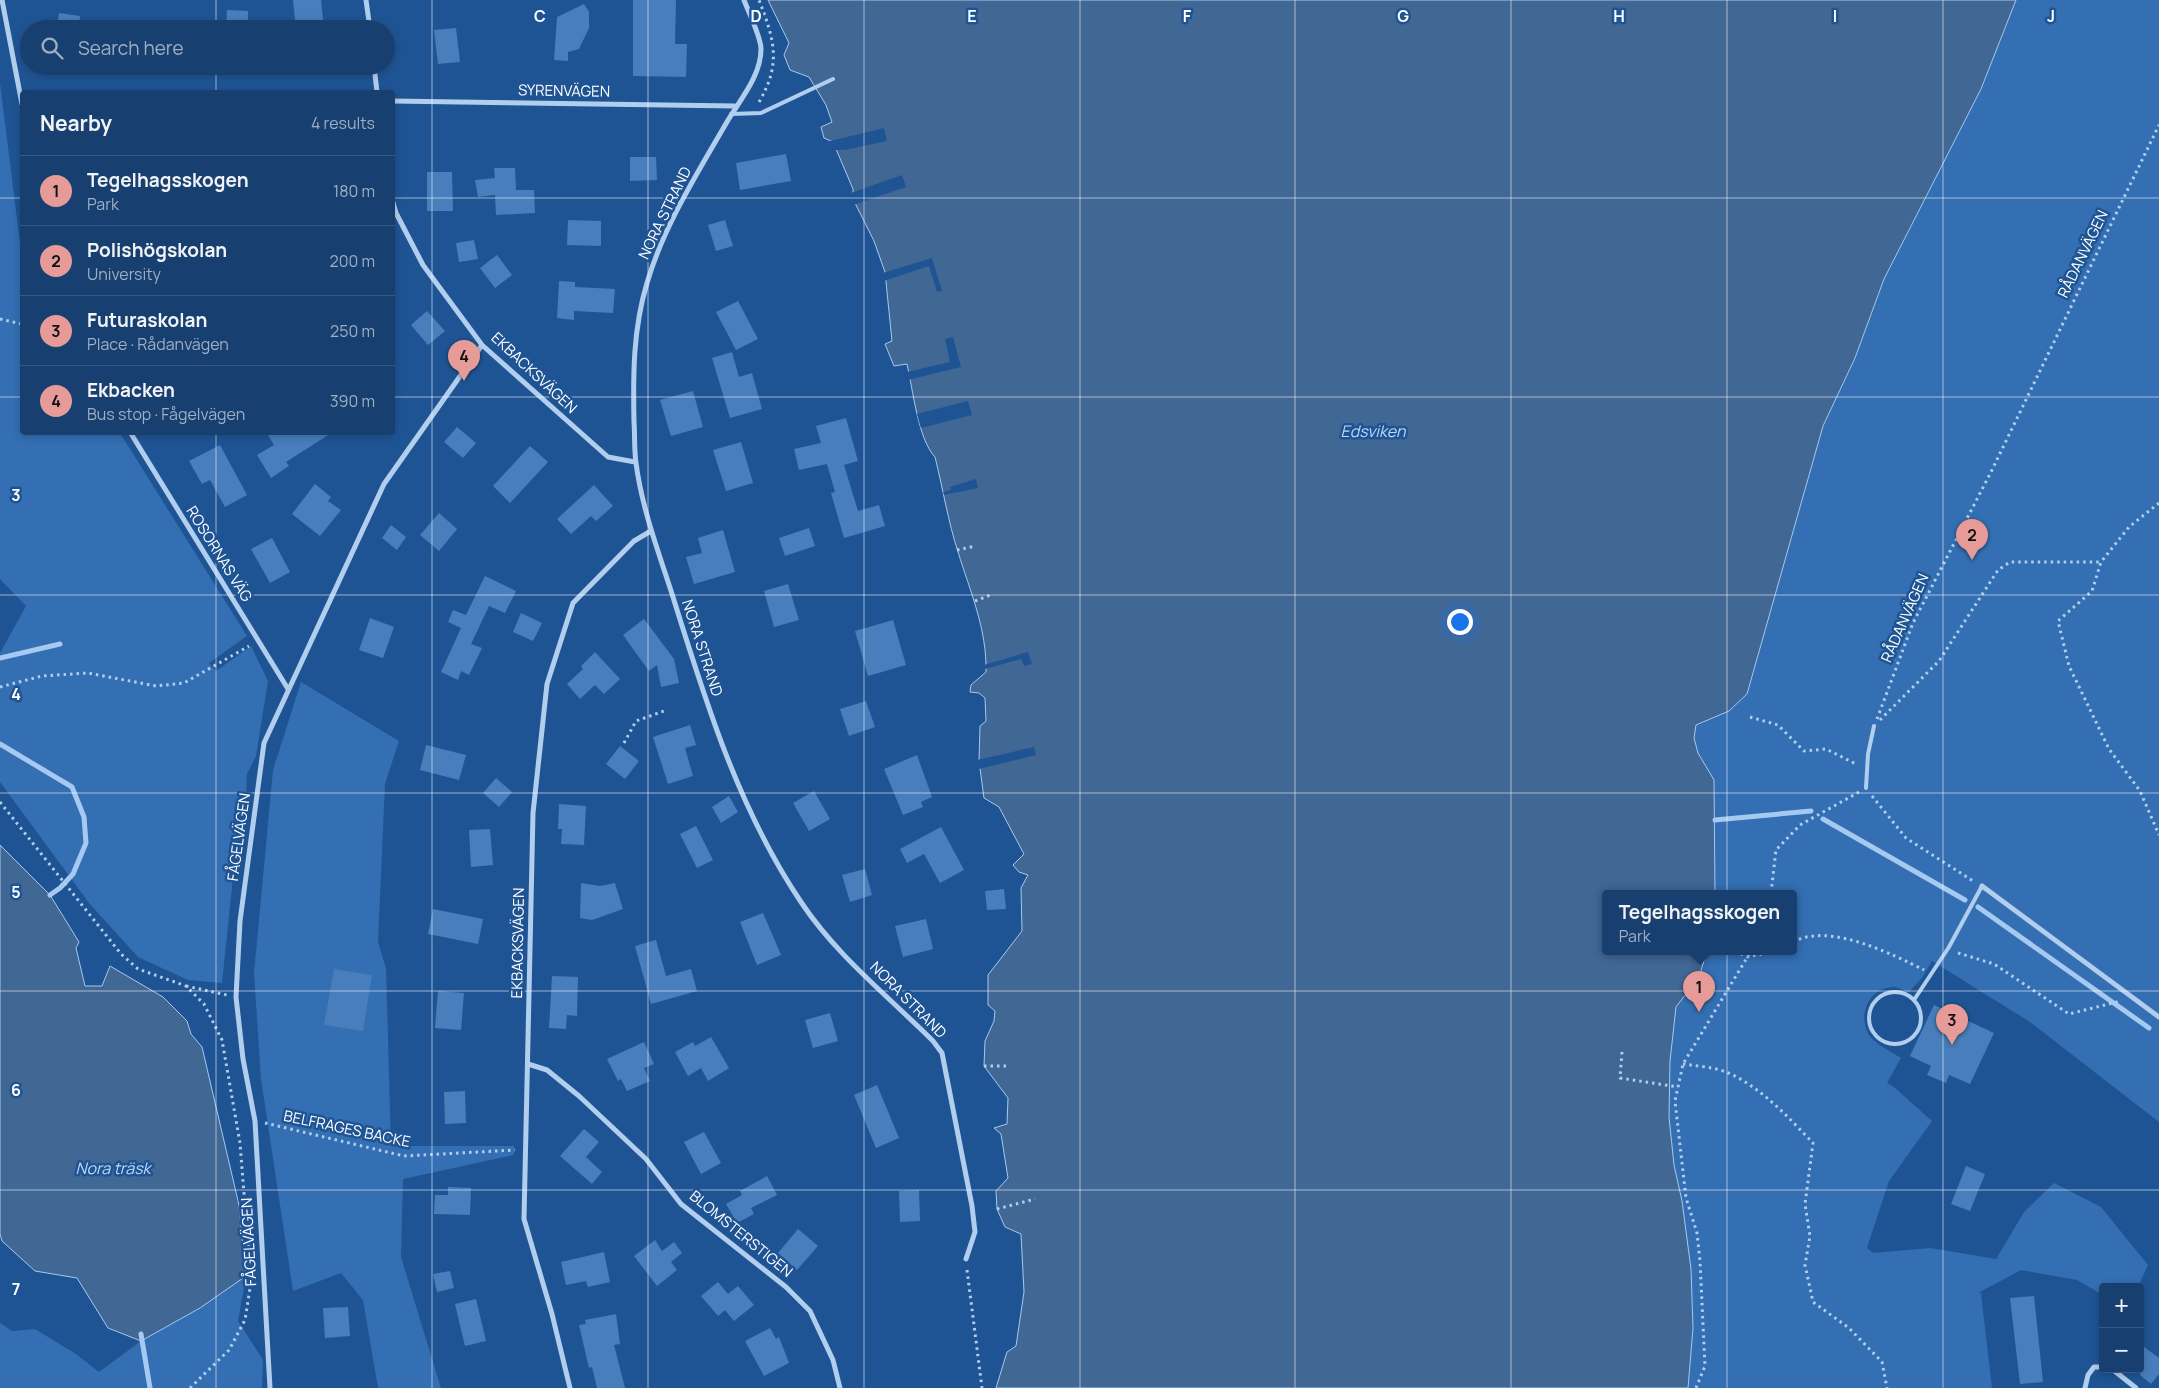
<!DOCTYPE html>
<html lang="en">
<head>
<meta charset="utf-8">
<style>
  body { margin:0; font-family:Manrope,sans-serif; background:#244a77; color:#f1f3f6 }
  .controls { position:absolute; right:15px; bottom:15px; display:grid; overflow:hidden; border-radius:5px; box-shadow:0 2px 8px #0003 }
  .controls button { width:45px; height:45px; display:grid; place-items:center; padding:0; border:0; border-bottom:1px solid #365882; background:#173f6f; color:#f1f3f6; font:25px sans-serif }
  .you { position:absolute; left:1459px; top:621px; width:18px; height:18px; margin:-12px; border:4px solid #fff; border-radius:50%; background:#1a73e8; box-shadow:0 0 0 8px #1a73e833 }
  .badge { display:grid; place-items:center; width:32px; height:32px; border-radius:50%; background:#e69b98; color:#111; font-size:16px; font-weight:700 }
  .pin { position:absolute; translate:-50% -41px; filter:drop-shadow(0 1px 2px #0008) }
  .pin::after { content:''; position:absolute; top:26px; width:18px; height:15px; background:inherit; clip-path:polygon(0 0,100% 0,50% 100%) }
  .popup { position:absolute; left:1602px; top:890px; width:195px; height:65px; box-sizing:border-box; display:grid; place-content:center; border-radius:5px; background:#173f6f; filter:drop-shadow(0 1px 4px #0005); font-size:16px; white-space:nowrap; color:#9eafc3 }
  .popup b { font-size:19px; color:#f1f3f6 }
  .popup::after { content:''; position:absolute; left:50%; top:100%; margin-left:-10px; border:10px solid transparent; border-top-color:#173f6f }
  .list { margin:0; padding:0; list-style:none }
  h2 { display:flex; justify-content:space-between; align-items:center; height:65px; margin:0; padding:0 20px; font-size:21px }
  h2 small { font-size:16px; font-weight:400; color:#9eafc3 }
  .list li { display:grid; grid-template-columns:32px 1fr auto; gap:15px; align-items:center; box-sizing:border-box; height:70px; padding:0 20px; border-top:1px solid #365882 }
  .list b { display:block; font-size:19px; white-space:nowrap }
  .list p { margin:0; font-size:16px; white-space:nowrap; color:#9eafc3 }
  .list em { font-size:16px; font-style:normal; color:#9eafc3 }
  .icon { flex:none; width:28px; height:28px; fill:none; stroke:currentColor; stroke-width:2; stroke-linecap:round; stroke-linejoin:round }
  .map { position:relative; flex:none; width:2159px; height:1388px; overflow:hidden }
  .search { position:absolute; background:#173f6f; box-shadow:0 2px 8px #0003; left:20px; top:20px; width:375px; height:55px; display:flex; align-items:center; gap:12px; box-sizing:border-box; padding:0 18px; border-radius:28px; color:#9eafc3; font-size:19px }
  .panel { position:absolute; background:#173f6f; box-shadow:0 2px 8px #0003; left:20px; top:90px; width:375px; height:345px; border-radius:5px }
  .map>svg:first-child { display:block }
  .green { fill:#336fb2; fill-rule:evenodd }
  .water { fill:#416795; stroke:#a5c9f0 }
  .pier { fill:#1f5494 }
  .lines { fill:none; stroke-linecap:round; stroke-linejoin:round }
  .stream { stroke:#a5c9f0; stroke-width:5 }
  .building { fill:#477ebb }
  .path { stroke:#b2ceee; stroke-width:3; stroke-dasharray:2.5 4; stroke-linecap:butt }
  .service { stroke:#b2ceee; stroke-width:4 }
  .minor { stroke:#b2ceee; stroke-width:5 }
  .grid { fill:none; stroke:#fff; stroke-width:1; stroke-opacity:0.55 }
  .labels { text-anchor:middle; stroke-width:5; stroke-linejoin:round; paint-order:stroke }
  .street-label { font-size:15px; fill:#fff; stroke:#1f5494 }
  .water-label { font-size:16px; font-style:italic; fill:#bed8f5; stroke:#1f5494 }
  .grid-label { font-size:16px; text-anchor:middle; font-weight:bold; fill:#fff; stroke:#1f5494; stroke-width:5; stroke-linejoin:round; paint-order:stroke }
</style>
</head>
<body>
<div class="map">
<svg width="2159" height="1388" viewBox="0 0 2159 1388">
  <rect width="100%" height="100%" fill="#1f5494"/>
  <path class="green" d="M2016 0H2159V1122L2030 1022 1932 961 1922 978 1909 992C1904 991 1898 987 1894 987 1869 987 1857 1015 1869 1035 1875 1044 1892 1052 1901 1058L1887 1083 1895 1088 1932 1121 1889 1181 1867 1248 1873 1253 1930 1248 1996 1259 2024 1212 2054 1183 2101 1207 2148 1265 2138 1287H2103V1295L2077 1280 2021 1270 1978 1293H1981L1992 1388H1488L1593 629 1746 695 1823 426 1855 358 1884 279 1981 89ZM1605 893H1793V951H1605Z
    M0 83 20 243 22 244V432L120 433 247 636 209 663 216 671 251 646 268 681 256 756 247 774 246 799 233 878 222 983 188 980 138 957 89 903 0 782V653L26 606 0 579Z
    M301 682 399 741 385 784 378 942 386 968 391 1146H514V1155L403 1179 401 1257 441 1388H378L363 1300 341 1273 293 1291 261 1079 254 973 273 770Z
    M246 1276 238 1321 263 1360 262 1388H0V1323L12 1331 35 1329 76 1354 99 1372 141 1341 201 1307Z"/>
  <path class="water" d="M768 0H2016L1981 89 1884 279 1855 358 1823 426 1747 694 1729 711 1696 725 1694 738 1698 753 1714 780 1715 893H1605V951H1707L1699 977 1676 1007 1670 1061 1669 1117 1674 1165 1682 1201 1691 1269 1693 1328 1688 1388H996L1007 1352 1016 1346 1024 1292 1021 1234 1005 1227 997 1209 996 1191 1008 1178 1001 1134 994 1128 1007 1124 1008 1098 984 1066 985 1041 994 1021 995 1011 988 1005V975L1022 931 1021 888 1028 875 1019 872 1013 865 1024 854 999 807 984 798 979 761 980 726 986 721 985 698 979 693 970 692 971 685 986 672C987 629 970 591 958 552 948 521 943 489 935 457 918 439 913 390 907 364L894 366 885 344 892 341 885 272 874 241 853 199V189L833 142 824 138 821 127 832 122 826 105 809 77 790 70 784 55 789 43Z
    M0 845 50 895 79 942 76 948 85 986H102L110 966 163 997 187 1021 191 1034 202 1047 239 1205 246 1276 200 1308 141 1341 108 1328 77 1278 35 1271 2 1241 0 1234Z"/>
  <path class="pier" d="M884 128 887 141 845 150H834L831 144 826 142Z
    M902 175 906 187 853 205 851 193Z
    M932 258 942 291 937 292 929 266 884 281 883 273Z
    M953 337 961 367 908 380 907 372 950 362 945 339Z
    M968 401 972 415 921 428 917 414Z
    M976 479 978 488 944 495 943 492 951 490 950 487Z
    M1028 652 1032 664 1024 666 1021 659 985 669 984 665Z
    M1034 747 1036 755 979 769 977 760Z"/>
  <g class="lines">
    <path class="stream" d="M0 658 60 644
      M0 744 72 787 84 817 86 843 73 874 60 888 50 895
      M1823 819 1965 900
      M1715 820 1811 811
      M1978 907 2149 1028
      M141 1334 150 1388"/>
  </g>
  <path class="building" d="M293 0H321L324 29H296Z
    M633 0H676L675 44H687L686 77 633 76Z
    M584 4 589 12V28L579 49 568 52V61L554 60 557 17Z
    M227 10 248 11V29H226Z
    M59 13 80 16 79 29H57Z
    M456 28 460 62 438 64 434 30Z
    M786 154 791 181 740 190 736 163Z
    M630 157H656L657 180 630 181Z
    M494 168H515L516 190H534L535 213 496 215 495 195 478 197 475 180 495 178Z
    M427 172H452L453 211H427Z
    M568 220 601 221V246L567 245Z
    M725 220 733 246 716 251 708 225Z
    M474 240 478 259 459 262 456 243Z
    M497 255 512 275 495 288 480 268Z
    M559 281 575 282V287L615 289 613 313 574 311V320L557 318Z
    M738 301 758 339 736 350 716 312Z
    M427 311 445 331 428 345 411 325Z
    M732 352 739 377 752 373 762 409 730 418 712 358Z
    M693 391 703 427 671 436 660 400Z
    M846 418 858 461 844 465 858 511 879 505 885 526 844 538 831 493 835 492 827 464 799 470 794 449 821 443 816 426Z
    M457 427 476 443 463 458 444 442Z
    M266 432H333L286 462 289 466 271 478 257 455 274 445Z
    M741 442 753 483 726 491 713 450Z
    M220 445 247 495 225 507 210 480 202 484 189 461Z
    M530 446 548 462 510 503 493 486Z
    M315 484 331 497 328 501 341 510 320 536 292 514Z
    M594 485 613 506 596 521 591 516 571 534 557 519Z
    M439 513 457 529 439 551 420 535Z
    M391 525 406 537 397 550 382 538Z
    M809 528 815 546 785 556 779 538Z
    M723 530 735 572 694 584 686 557 702 553 698 538Z
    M272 538 290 572 270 583 251 549Z
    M485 576 516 591 505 613 489 606 471 644 482 648 469 675 461 671 458 680 441 672 461 628 448 622 453 610 466 615Z
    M788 584 799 620 774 627 764 591Z
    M521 613 542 623 533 641 513 632Z
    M370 618 394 627 383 658 359 650Z
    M644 619 674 659 679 683 661 687 657 665 649 671 623 635Z
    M893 620 906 665 868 676 855 631Z
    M595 652 620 679 604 694 595 685 580 699 567 684 583 669 581 666Z
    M866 701 875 727 849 736 840 709Z
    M690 725 696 745 685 748 693 776 668 784 653 737Z
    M426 745 466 755 459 780 420 770Z
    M620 746 639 761 625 779 606 764Z
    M917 755 932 797 921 802 923 807 903 815 884 769Z
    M496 778 512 792 499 807 483 793Z
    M814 791 830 819 809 831 793 803Z
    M729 796 738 812 721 823 712 807Z
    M559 804 586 806 584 845 561 844 562 829H558Z
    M696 826 713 860 697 868 680 834Z
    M941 827 964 870 940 883 924 854 907 863 900 849Z
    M490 829 493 865 471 867 469 830Z
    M865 869 872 895 850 902 842 875Z
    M581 883 600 886 615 883 623 909 592 920 580 918Z
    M1004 889 1006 909 987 910 985 891Z
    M433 909 483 919 478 944 428 934Z
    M763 913 781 955 757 965 740 922Z
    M926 919 933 949 903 957 895 926Z
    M656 940 666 976 691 969 697 991 651 1004 635 946Z
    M334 969 372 975 363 1031 324 1025Z
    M552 976 578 977 577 1016 567 1015 566 1029 549 1028Z
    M438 991 464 993 461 1030 435 1028Z
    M1934 1005 1994 1033 1970 1084 1949 1075 1946 1083 1927 1075 1931 1066 1910 1056Z
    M830 1013 838 1041 813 1048 805 1020Z
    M711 1037 729 1068 708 1081 701 1068 688 1076 675 1052 693 1042 695 1046Z
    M644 1042 654 1064 644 1068 650 1081 627 1091 621 1079 618 1081 607 1059Z
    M877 1085 899 1138 876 1148 854 1095Z
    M465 1091 466 1123 445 1124 444 1092Z
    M584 1129 599 1142 586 1157 602 1172 592 1184 560 1156Z
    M704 1132 721 1163 701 1174 684 1142Z
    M1966 1166 1985 1174 1970 1211 1951 1204Z
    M767 1176 777 1195 751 1208 754 1214 737 1223 726 1204 742 1195 740 1191Z
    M448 1187 471 1188 470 1215 434 1214 435 1195H448Z
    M919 1190 920 1221 900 1222 899 1191Z
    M798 1229 818 1246 797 1270 778 1253Z
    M655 1240 662 1251 674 1242 682 1253 671 1262 677 1270 657 1286 634 1256Z
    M604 1252 610 1282 588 1287 586 1281 566 1285 561 1262Z
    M450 1271 454 1288 437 1292 433 1274Z
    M718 1282 728 1294 738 1286 754 1305 734 1321 725 1310 718 1316 701 1296Z
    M2034 1296 2043 1382 2020 1384 2010 1298Z
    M476 1299 486 1341 465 1346 455 1304Z
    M348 1307 350 1336 325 1338 323 1308Z
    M616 1314 620 1344 614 1345 625 1388H597L592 1367 589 1368 579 1325 586 1324 585 1320Z
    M770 1328 776 1339 779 1337 789 1363 764 1376 745 1341Z
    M2140 1344 2159 1358V1374L2151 1384 2140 1375Z"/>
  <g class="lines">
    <path class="path" d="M759 102C782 63 774 39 759 0
      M0 319 22 324
      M2159 503 2129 527 2101 562 2092 591 2058 621 2069 666 2109 749 2140 791 2159 835
      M957 550 976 546
      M975 601 993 594
      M0 687 42 676 88 673 156 686 184 683 249 646
      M1750 717 1778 725 1804 751 1826 749 1856 764
      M1877 719 1913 623 1991 472 2159 125
      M1880 720 1939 661 1998 570 2010 562H2101
      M624 743 636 721 664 711
      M1872 796 1906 838 1973 881
      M0 802 121 954 138 969 186 986 204 1004 222 1040 240 1143 251 1282 245 1320 229 1350 190 1388
      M1771 893 1776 850 1800 825 1859 792
      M1793 942C1829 922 1892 954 1924 970
      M1735 951 1747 957 1776 951
      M1958 953 1994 964 2069 1014 2121 1001
      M186 986 227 995
      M1622 1052 1620 1078 1678 1087
      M1683 1064C1697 1066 1713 1067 1726 1072 1760 1086 1788 1117 1813 1143L1805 1204 1810 1236 1805 1265 1813 1302 1849 1328 1882 1362 1887 1388
      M984 1066H1008
      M265 1123 404 1156 515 1150
      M997 1209 1035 1199
      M967 1270 982 1388
      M1696 1388 1705 1366 1700 1261 1697 1233 1686 1198 1675 1101 1683 1064 1751 951"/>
    <path class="service" d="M731 114 761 113 833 79
      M1866 788 1868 754 1874 726
      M1869 1018a26 26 0 1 1 52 0a26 26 0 1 1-52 0Z
      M1914 1000 1949 947 1982 886"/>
    <path class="minor" d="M2 0 22 104
      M366 0 370 29
      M744 0C749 13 761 37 761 49 761 78 737 103 724 127 695 177 663 228 647 283 633 329 633 375 634 422 635 435 634 449 636 463 642 509 659 553 673 597 706 703 739 810 801 902 836 955 889 997 933 1041L942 1053 972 1206 975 1232 966 1259
      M374 66 377 92
      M392 101 735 106
      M392 199 396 213 423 265 482 345 608 457 635 462
      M130 432 288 689
      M1982 886 2159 1017
      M528 1064 547 1070 579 1096 646 1159 681 1204 786 1287 810 1311 833 1360 840 1388
      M2112 1369 2136 1388
      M270 1388 255 1121 243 1059 236 997 240 921 264 743 384 484 482 345
      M570 1388 552 1314 524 1219 533 813 547 684 573 603 634 541 651 531
      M2085 1388 2088 1375 2094 1367H2103"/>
  </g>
  <path class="grid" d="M216 0V29M432 0V1388M648 0V1388M864 0V1388M1080 0V1388M1295 0V1388M1511 0V1388M1727 0V1388M1943 0V1388M216 66V92M0 198H22M392 198H2159M0 397H22M392 397H2159M216 432V1388M0 595H2159M0 793H2159M0 991H2159M0 1190H2159"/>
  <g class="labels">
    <g class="street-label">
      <text transform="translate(564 91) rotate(1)" y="5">SYRENVÄGEN</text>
      <text transform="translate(665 213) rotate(-64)" y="5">NORA STRAND</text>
      <text transform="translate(2083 254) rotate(-64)" y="5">RÅDANVÄGEN</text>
      <text transform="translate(534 373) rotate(43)" y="5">EKBACKSVÄGEN</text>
      <text transform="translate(219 554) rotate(58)" y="5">ROSORNAS VÄG</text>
      <text transform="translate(1905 618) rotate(-66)" y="5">RÅDANVÄGEN</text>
      <text transform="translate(702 648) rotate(72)" y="5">NORA STRAND</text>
      <text transform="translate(239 837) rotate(-82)" y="5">FÅGELVÄGEN</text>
      <text transform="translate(518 943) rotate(-89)" y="5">EKBACKSVÄGEN</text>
      <text transform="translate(908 1000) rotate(45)" y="5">NORA STRAND</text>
      <text transform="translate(347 1129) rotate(12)" y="5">BELFRAGES BACKE</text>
      <text transform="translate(741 1234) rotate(39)" y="5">BLOMSTERSTIGEN</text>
      <text transform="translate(249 1242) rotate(-93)" y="5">FÅGELVÄGEN</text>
    </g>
    <g class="water-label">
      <text x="1373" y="437">Edsviken</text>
      <text x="113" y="1174">Nora träsk</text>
    </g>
  </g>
  <g class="grid-label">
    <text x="540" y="22">C</text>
    <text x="756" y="22">D</text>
    <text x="972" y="22">E</text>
    <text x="1187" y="22">F</text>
    <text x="1403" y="22">G</text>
    <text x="1619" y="22">H</text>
    <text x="1835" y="22">I</text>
    <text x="2051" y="22">J</text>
    <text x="16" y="501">3</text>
    <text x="16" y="700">4</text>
    <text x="16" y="898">5</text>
    <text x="16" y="1096">6</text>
    <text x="16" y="1295">7</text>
  </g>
</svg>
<div class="controls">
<button>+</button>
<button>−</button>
</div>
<div class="you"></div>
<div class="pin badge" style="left:1699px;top:1012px">1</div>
<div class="popup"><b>Tegelhagsskogen</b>Park</div>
<div class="pin badge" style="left:1972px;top:560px">2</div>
<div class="pin badge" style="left:1952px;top:1045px">3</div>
<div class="pin badge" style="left:464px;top:381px">4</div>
<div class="search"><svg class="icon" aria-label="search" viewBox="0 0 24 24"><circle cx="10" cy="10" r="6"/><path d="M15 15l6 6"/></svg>Search here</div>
<section class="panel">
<h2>Nearby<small>4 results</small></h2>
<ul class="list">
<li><span class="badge">1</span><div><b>Tegelhagsskogen</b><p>Park</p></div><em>180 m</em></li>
<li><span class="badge">2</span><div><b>Polishögskolan</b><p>University</p></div><em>200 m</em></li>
<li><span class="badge">3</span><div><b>Futuraskolan</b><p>Place · Rådanvägen</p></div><em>250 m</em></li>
<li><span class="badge">4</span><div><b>Ekbacken</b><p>Bus stop · Fågelvägen</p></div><em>390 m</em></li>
</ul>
</section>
</div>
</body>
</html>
